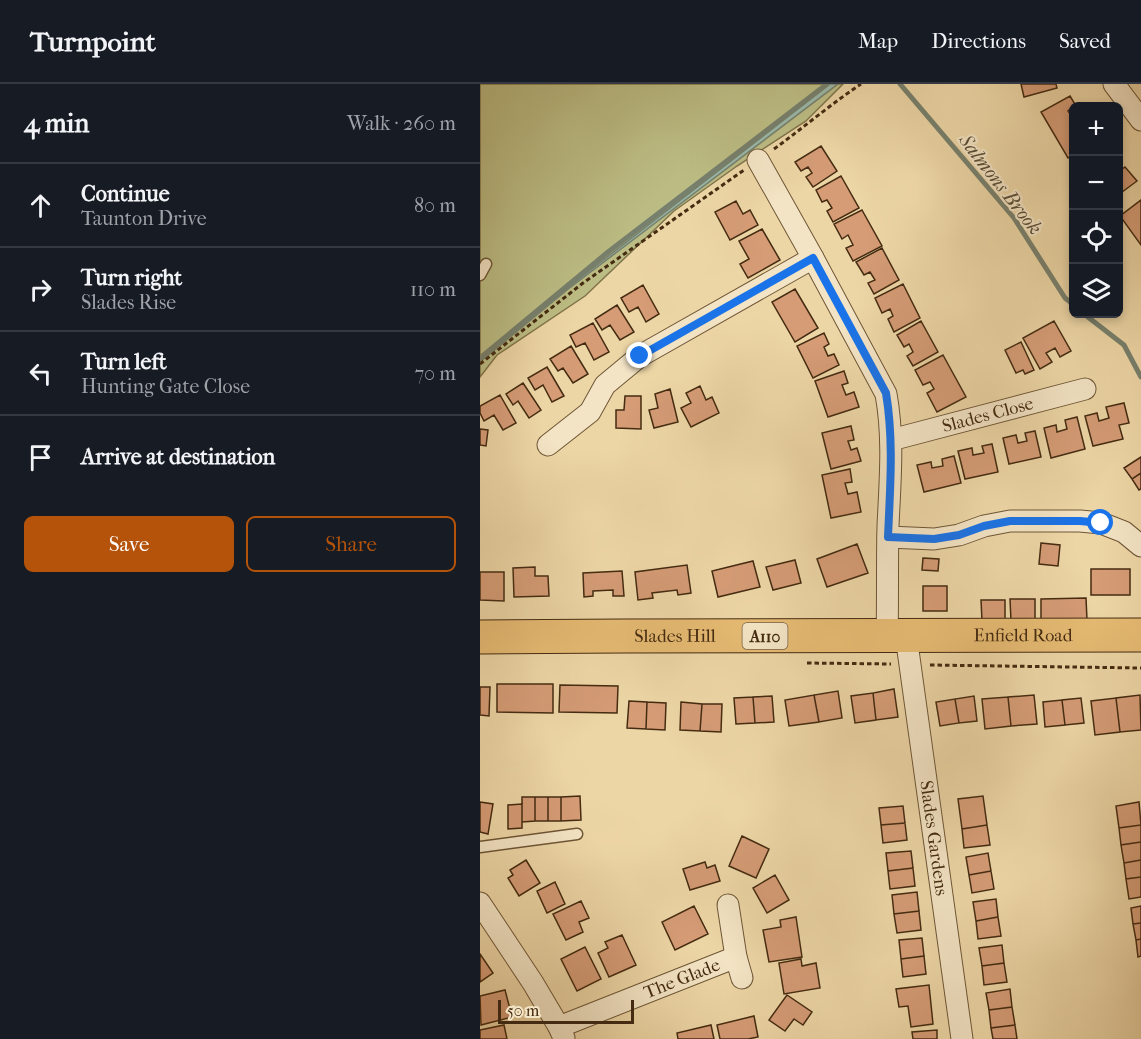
<!DOCTYPE html>
<html lang="en">
<head>
<meta charset="utf-8">
<style>
  body { margin:0; font-family:"IM FELL French Canon",serif; background:#20242c; color:#f1f3f6 }
  .controls { position:absolute; right:18px; top:18px; display:grid; overflow:hidden; border-radius:9px; box-shadow:0 3px 9px #0003 }
  .controls button { width:54px; height:54px; display:grid; place-items:center; padding:0; border:0; border-bottom:2px solid #363941; background:#171b24; color:#f1f3f6; font:30px sans-serif }
  .scale { position:absolute; left:18px; bottom:15px; width:136px; box-sizing:border-box; padding-left:6px; border:3px solid #442b11; border-top:0; font-size:16px; line-height:21px; white-space:nowrap; color:#442b11; -webkit-text-stroke:4px #f3e4c5; paint-order:stroke }
  .stop { position:absolute; width:18px; height:18px; margin:-14px; border:4px solid #1a73e8; border-radius:50%; background:#fff }
  .stop.end { background:#1a73e8; border-color:#fff; box-shadow:0 2px 6px #0008 }
  .list { margin:0; padding:0; list-style:none }
  h2 { display:flex; justify-content:space-between; align-items:center; height:78px; margin:0; padding:0 24px; font-size:26px }
  h2 small { font-size:20px; font-weight:400; color:#9ea1a6 }
  .list li { display:grid; grid-template-columns:39px 1fr auto; gap:18px; align-items:center; box-sizing:border-box; height:84px; padding:0 24px; border-top:2px solid #363941 }
  .list b { display:block; font-size:22px; white-space:nowrap }
  .list p { margin:0; font-size:20px; white-space:nowrap; color:#9ea1a6 }
  .list em { font-size:20px; font-style:normal; color:#9ea1a6 }
  .actions { display:flex; gap:12px; padding:18px 24px }
  .actions a { flex:1; padding:14px 0; border:2px solid #b45309; border-radius:9px; text-align:center; font-size:21px; color:#b45309 }
  .actions .main { background:#b45309; color:#fff }
  .icon { flex:none; width:33px; height:33px; fill:none; stroke:currentColor; stroke-width:2; stroke-linecap:round; stroke-linejoin:round }
  .map { position:relative; flex:none; width:661px; height:955px; overflow:hidden }
  header { display:flex; align-items:center; gap:36px; box-sizing:border-box; height:84px; padding:0 30px; background:#171b24; border-bottom:2px solid #363941 }
  header strong { font-size:28px }
  nav { display:flex; gap:33px; margin-inline-start:auto; font-size:21px }
  main { display:flex }
  aside { flex:1; background:#171b24 }
  .map>svg:first-child { display:block }
  .green { fill:#bcbd84; stroke:#80744a; stroke-width:1.5 }
  .water { fill:#99b9aa; stroke:#77806d; stroke-width:1.5 }
  .lines { fill:none; stroke-linecap:round; stroke-linejoin:round }
  .stream { stroke:#77806d; stroke-width:5 }
  .building { fill:#d59c76; stroke:#442b11; stroke-width:1.5 }
  .service-casing { stroke:#6e5636; stroke-width:13 }
  .minor-casing { stroke:#6e5636; stroke-width:23 }
  .primary-casing { stroke:#442b11; stroke-width:35 }
  .path { stroke:#442b11; stroke-width:3; stroke-dasharray:4.5 3; stroke-linecap:butt }
  .service { stroke:#f3e4c5; stroke-width:10 }
  .minor { stroke:#f3e4c5; stroke-width:21 }
  .primary { stroke:#e6bb73; stroke-width:33 }
  .route { stroke:#1a73e8; stroke-width:8 }
  .labels { text-anchor:middle; stroke-width:4.5; stroke-linejoin:round; paint-order:stroke }
  .shield { fill:#f3e4c5; stroke:#786247; stroke-width:1.5 }
  .shield-label { font-size:16px; font-weight:bold; fill:#442b11 }
  .street-label { font-size:18px; fill:#442b11; stroke:#f3e4c5 }
  .water-label { font-size:20px; font-style:italic; fill:#594e37; stroke:#f3e4c5 }
</style>
</head>
<body>
<header>
<strong>Turnpoint</strong>
<nav><a>Map</a><a>Directions</a><a>Saved</a></nav>
</header>
<main>
<aside>
<h2>4 min<small>Walk · 260 m</small></h2>
<ul class="list">
<li><svg class="icon" aria-label="ahead" viewBox="0 0 24 24"><path d="M12 20V5M6 11l6-6 6 6"/></svg><div><b>Continue</b><p>Taunton Drive</p></div><em>80 m</em></li>
<li><svg class="icon" aria-label="right" viewBox="0 0 24 24"><path d="M7 20v-9h11M14 6l5 5-5 5"/></svg><div><b>Turn right</b><p>Slades Rise</p></div><em>110 m</em></li>
<li><svg class="icon" aria-label="left" viewBox="0 0 24 24"><path d="M17 20v-9H6M10 6l-5 5 5 5"/></svg><div><b>Turn left</b><p>Hunting Gate Close</p></div><em>70 m</em></li>
<li><svg class="icon" aria-label="arrive" viewBox="0 0 24 24"><path d="M6 21V4h12l-3 4 3 4H6"/></svg><div><b>Arrive at destination</b></div></li>
</ul>
<div class="actions"><a class="main">Save</a><a>Share</a></div>
</aside>
<div class="map">
<svg width="661" height="955" viewBox="0 0 661 955">
  <rect width="100%" height="100%" fill="#edd6a6"/>
  <filter id="stains"><feTurbulence type="fractalNoise" baseFrequency=".00333" numOctaves="4"/><feColorMatrix values="0 0 0 0 .2 0 0 0 0 .09 0 0 0 0 .02 0 0 0 .5 -.17"/></filter>
  <radialGradient id="worn" r=".72"><stop offset=".6" stop-color="#630" stop-opacity="0"/><stop offset="1" stop-color="#630" stop-opacity=".3"/></radialGradient>
  <path class="green" d="M0 0H363L326 37 257 82 194 127 105 212 17 271 0 293Z"/>
  <path class="water" d="M350 0H358L87 206 0 278 2 274 86 205Z"/>
  <g class="lines">
    <path class="stream" d="M420 0 534 134 585 214 594 221
      M604 230 644 261 661 293
      M0 274 128 168 347 0"/>
  </g>
  <path class="building" d="M541 0H576L577 4 544 13Z
    M590 12 596 22H594L588 27 594 36V70L588 74 561 28Z
    M341 62 357 87 333 103 326 93 332 89 328 83 321 87 315 78Z
    M645 83 657 97 638 111V88Z
    M361 92 379 124 353 138 347 127 352 124 347 116 342 118 336 106Z
    M661 116V161L640 132Z
    M256 117 263 130 270 126 278 141 250 156 235 128Z
    M382 126 402 162 373 177 366 164 373 161 368 151 362 155 354 140Z
    M282 145 300 176 268 194 260 180 269 175 259 157Z
    M402 164 419 196 394 210 388 199 395 196 390 188 384 191 376 178Z
    M423 200 440 234 414 248 408 235 413 232 410 225 402 229 395 214Z
    M163 201 179 230 166 238 158 223 149 228 141 214Z
    M315 205 338 244 315 258 292 218Z
    M137 221 154 248 140 256 130 241 122 246 115 235Z
    M441 237 458 268 433 282 427 272 433 268 429 260 424 263 417 251Z
    M574 237 591 267 580 273 575 264 566 269 572 278 560 285 543 254Z
    M113 239 129 268 114 276 105 259 96 263 90 251Z
    M344 249 349 260 344 263 348 272 354 270 359 281 333 294 317 262Z
    M541 258 554 286 545 290 543 286 536 289 525 266Z
    M91 262 108 290 93 299 83 284 78 287 70 275Z
    M463 271 486 313 457 328 447 309 454 305 450 298 443 301 435 286Z
    M67 283 84 312 72 318 63 301 55 306 48 294Z
    M364 287 368 299 362 301 366 311 374 308 379 323 348 333 335 297Z
    M43 299 61 326 49 334 38 317 33 321 26 310Z
    M220 302 226 316 232 313 239 329 211 343 201 324 211 319 206 309Z
    M190 305 198 338 174 344 169 326 178 324 175 310Z
    M20 311 36 339 23 346 14 331 4 337 0 329V322Z
    M145 312H161V345L136 344V326H144Z
    M644 319 649 339 639 341 643 355 613 362 605 332 617 329 619 337 629 334 626 323Z
    M597 333 605 365 571 374 564 344 576 341 577 348 587 345 585 336Z
    M371 342 374 356 368 357 371 366 377 364 381 377 351 385 342 349Z
    M0 345 8 346 6 362 0 361Z
    M555 347 561 373 529 380 523 354 536 351 538 359 547 357 545 349Z
    M512 360 518 388 485 395 478 367 492 364 493 371 504 369 502 362Z
    M474 372 481 399 444 408 437 381 451 378 452 384 463 382 462 375Z
    M661 373V389L652 395 644 384Z
    M370 385 372 398 365 399 368 410 377 408 381 428 351 434 342 391Z
    M661 389V405L659 406 652 395Z
    M561 459 580 461 578 482 559 480Z
    M377 460 388 489 347 503 337 475Z
    M443 474 459 475 458 487 442 486Z
    M315 476 321 499 293 506 286 483Z
    M273 477 280 503 238 513 232 487Z
    M207 481 211 509 198 511 197 506 172 509 173 514 158 516 155 488Z
    M55 483V492H68L69 512 34 513 33 484Z
    M611 485H650V511H611Z
    M142 487 144 512H133V506L113 507V512L104 513 103 489Z
    M0 488H24V517L0 516Z
    M443 502H467V527H443Z
    M606 514 607 536 561 537V515Z
    M530 515H555V536L531 537Z
    M501 516H525V537H502Z
    M17 600H73V629L17 628Z
    M80 601 138 602 137 629 79 628Z
    M0 603H10L9 632 0 631Z
    M414 605 418 633 396 636 393 609Z
    M358 607 362 634 339 638 334 611Z
    M393 609 396 636 375 639 371 612Z
    M334 611 339 638 309 642 305 616Z
    M554 611 557 640 531 642 528 613Z
    M660 611 661 646 640 648 636 614Z
    M292 612 294 638 275 639 273 613Z
    M494 612 497 637 479 639 475 615Z
    M273 613 275 639 256 640 254 614Z
    M528 613 531 642 505 645 502 615Z
    M601 614 604 639 585 641 582 616Z
    M636 614 640 648 615 651 611 617Z
    M475 615 479 639 460 642 456 618Z
    M582 616 585 641 565 643 563 618Z
    M149 617 167 618 166 645 147 644Z
    M167 618 186 619 185 646 166 645Z
    M201 618 222 620 220 647 200 646Z
    M222 620H242L241 648 220 647Z
    M100 712 101 736 81 737V713Z
    M503 712 507 741 482 745 478 715Z
    M42 713H55V737L42 738Z
    M55 713H68V737H55Z
    M68 713H81V737H68Z
    M0 718 13 720 8 750 0 748Z
    M659 718 661 741 639 744 636 722Z
    M42 720V744L28 745V721Z
    M423 722 425 739 401 741 399 724Z
    M425 739 427 756 403 759 401 741Z
    M507 741 510 761 484 764 482 745Z
    M661 741V758L641 761 639 744Z
    M262 752 289 765 276 794 249 782Z
    M661 758V776L644 779 641 761Z
    M431 767 433 784 408 787 406 769Z
    M508 769 511 787 489 791 486 773Z
    M46 776 60 799 39 812 28 794 33 791 30 786Z
    M661 776V793L646 795 644 779Z
    M225 778 227 784 235 781 240 797 210 806 203 785Z
    M433 784 435 802 410 805 408 787Z
    M511 787 514 805 492 809 489 791Z
    M295 791 309 816 287 829 273 804Z
    M661 793V813L649 815 646 795Z
    M75 798 85 820 67 829 57 807Z
    M437 808 439 827 414 830 412 811Z
    M516 815 518 833 496 837 493 818Z
    M101 817 109 834 99 838 103 848 86 856 73 830Z
    M214 822 228 850 195 866 182 838Z
    M661 822V839L653 840 651 824Z
    M439 827 441 846 417 849 414 830Z
    M316 833 322 873 289 878 283 846 301 843 300 836Z
    M518 833 521 852 498 855 496 837Z
    M661 839V855L656 856 653 840Z
    M142 851 156 881 129 893 118 869 128 864 125 858Z
    M442 854 444 872 421 875 419 856Z
    M661 855V872L658 873 656 856Z
    M522 861 524 879 502 882 499 864Z
    M105 863 121 895 97 907 81 875Z
    M0 870 13 889 0 898Z
    M444 872 446 890 423 893 421 875Z
    M321 875 322 882 336 879 340 904 304 910 299 879Z
    M524 879 527 898 504 901 502 882Z
    M449 901 453 940 431 943 428 922 419 923 416 905Z
    M530 905 532 923 509 926 506 909Z
    M25 906 32 933 1 941 0 912Z
    M307 911 332 928 323 941 314 935 305 947 289 936Z
    M532 923 535 941 511 944 509 926Z
    M274 932 278 953 268 955H240L237 941Z
    M24 941 27 955H0V946Z
    M231 941 234 955H198L197 949Z
    M535 941 537 955H513L511 944Z
    M457 946V955H433L432 948Z"/>
  <g class="lines">
    <defs>
      <path id="service" d="M0 191 6 180
        M0 763 97 750"/>
      <g id="minor">
        <path d="M634 0 661 36"/>
        <path d="M278 76 333 174 406 310C414 354 410 398 408 442 407 479 408 516 407 552"/>
        <path id="s1" d="M411 356 605 305"/>
        <path d="M68 361 110 328 125 301 160 272 333 174"/>
        <path d="M408 453 454 455 479 451 504 442 530 437H600L621 439 644 448 661 462"/>
        <path id="s2" d="M426 552 482 955"/>
        <path d="M0 819 53 899 79 943 84 954"/>
        <path d="M248 821 256 873 262 894"/>
        <path id="s3" d="M79 943 256 873"/>
      </g>
      <g id="primary">
        <path id="s4" d="M0 553 144 552 661 551"/>
      </g>
    </defs>
    <use href="#service" class="service-casing"/>
    <use href="#minor" class="minor-casing"/>
    <use href="#primary" class="primary-casing"/>
    <path class="path" d="M294 65C323 44 351 20 381 0
      M0 280 103 199 264 86
      M327 579 411 580
      M450 581 661 584"/>
    <use href="#service" class="service"/>
    <use href="#minor" class="minor"/>
    <use href="#primary" class="primary"/>
  </g>
  <g class="lines">
    <path class="route" d="M160 272 333 174 406 309C414 357 410 405 408 453L454 455 479 451 504 442 530 437H600L621 439"/>
  </g>
  <g class="labels">
    <rect class="shield" x="262.5" y="539" width="45" height="26" rx="4.5"/>
    <g class="shield-label">
      <text x="285" y="558">A110</text>
    </g>
    <g class="street-label">
      <text dy="6" stroke="none"><textPath href="#s1" startOffset="100">Slades Close</textPath></text>
      <text dy="6" stroke="none"><textPath href="#s4" startOffset="195">Slades Hill</textPath></text>
      <text dy="6" stroke="none"><textPath href="#s4" startOffset="543">Enfield Road</textPath></text>
      <text dy="6" stroke="none"><textPath href="#s2" startOffset="204">Slades Gardens</textPath></text>
      <text dy="6" stroke="none"><textPath href="#s3" startOffset="132">The Glade</textPath></text>
    </g>
    <g class="water-label">
      <text transform="translate(521 100) rotate(52)" y="7">Salmons Brook</text>
    </g>
  </g>
  <rect width="100%" height="100%" filter="url(#stains)"/>
  <rect width="100%" height="100%" fill="url(#worn)"/>
</svg>
<div class="controls">
<button>+</button>
<button>−</button>
<button><svg class="icon" aria-label="locate" viewBox="0 0 24 24"><circle cx="12" cy="12" r="6"/><path d="M12 2v4M12 18v4M2 12h4M18 12h4"/></svg></button>
<button><svg class="icon" aria-label="layers" viewBox="0 0 24 24"><path d="M12 4l9 5-9 5-9-5zM3 14l9 5 9-5"/></svg></button>
</div>
<div class="scale">50 m</div>
<div class="stop" style="left:621px;top:439px"></div>
<div class="stop end" style="left:160px;top:272px"></div>
</div>
</main>
</body>
</html>
